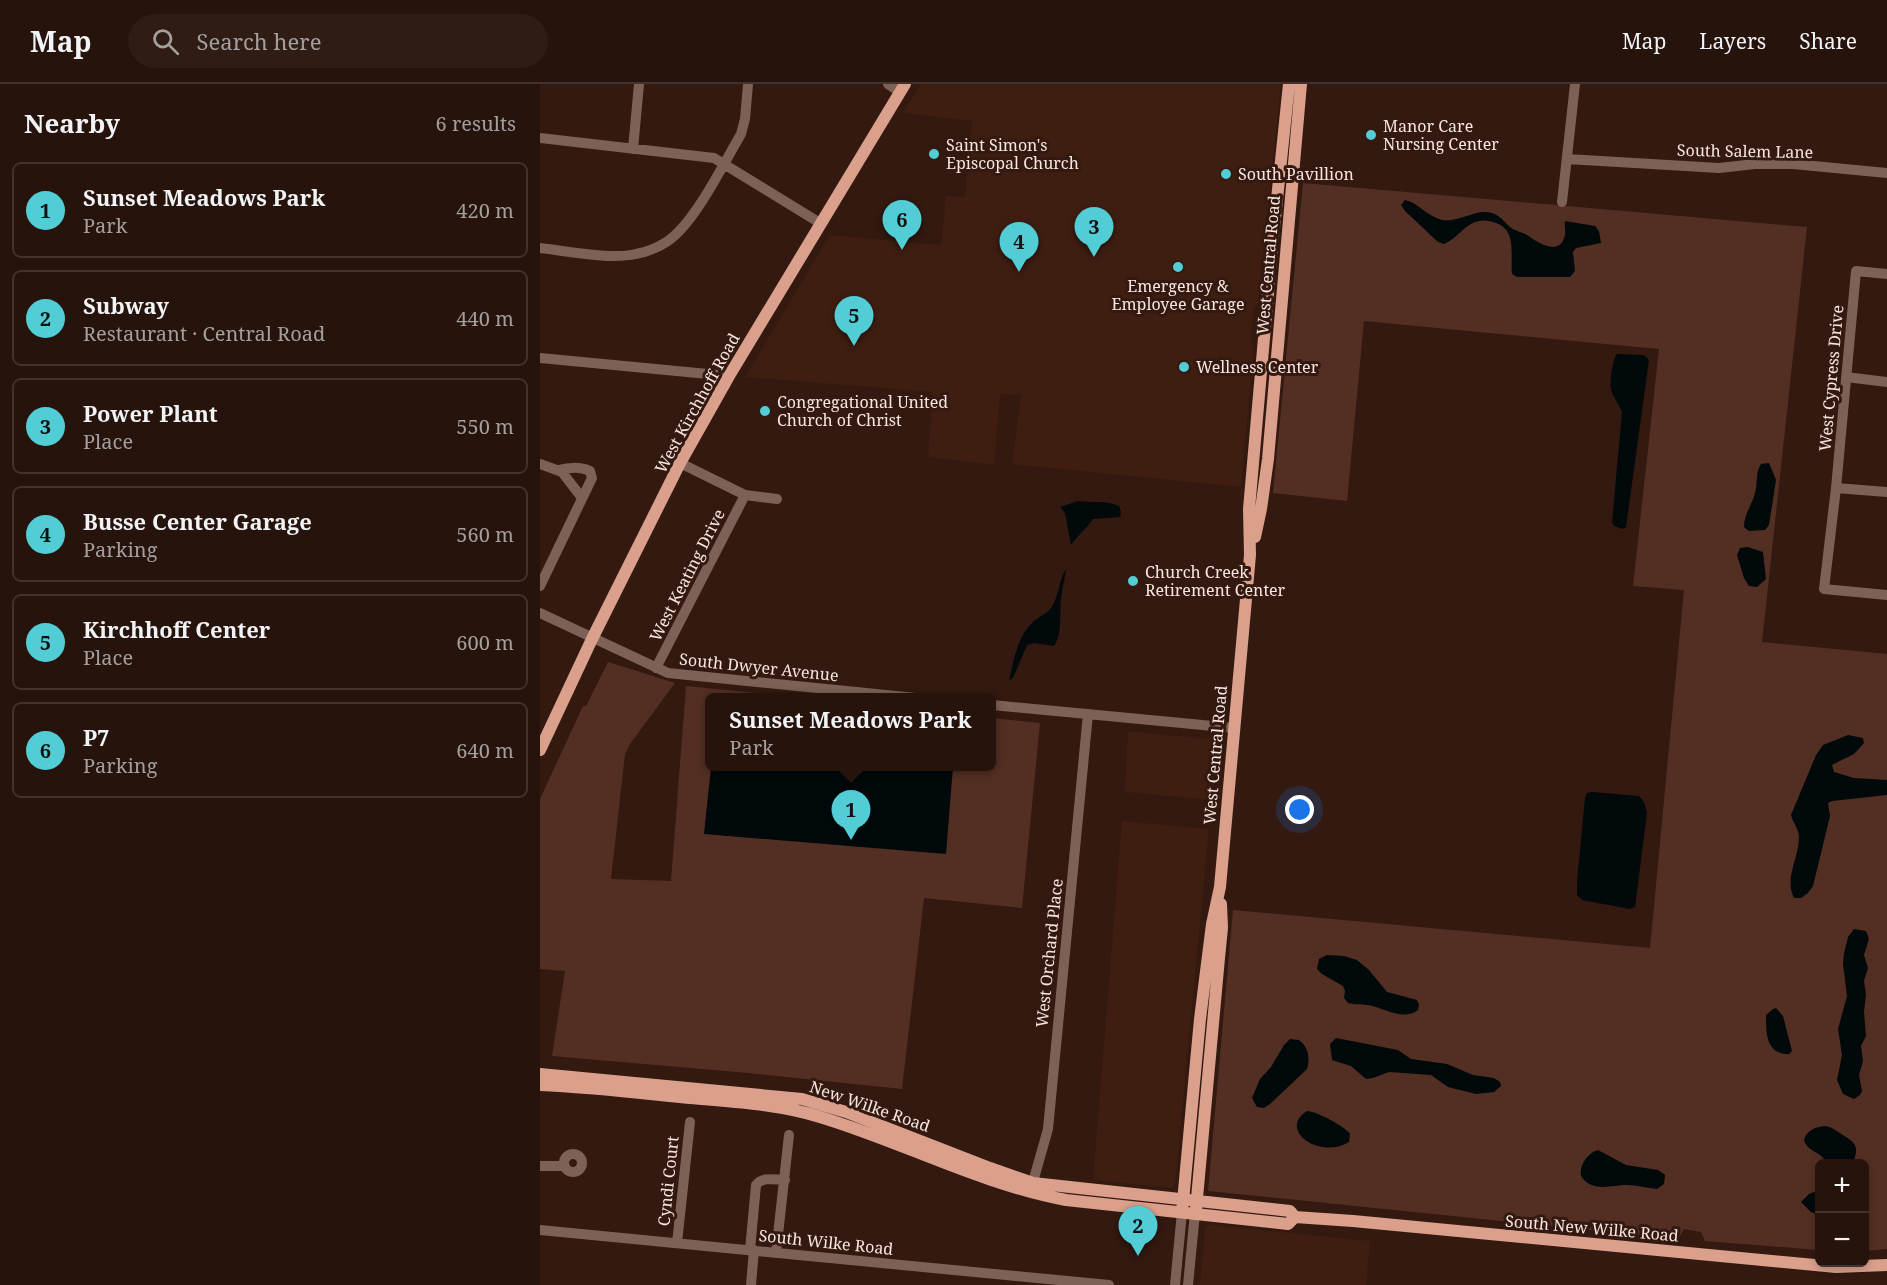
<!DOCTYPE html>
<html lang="en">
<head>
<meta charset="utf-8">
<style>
  body { margin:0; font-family:"Noto Serif",serif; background:#2e1c15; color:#f1f3f6 }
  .controls { position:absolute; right:18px; bottom:18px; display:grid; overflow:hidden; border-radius:9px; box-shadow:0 3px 9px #0003 }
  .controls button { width:54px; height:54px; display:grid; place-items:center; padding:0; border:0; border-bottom:2px solid #42322d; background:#26130c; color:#f1f3f6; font:30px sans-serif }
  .you { position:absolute; left:760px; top:726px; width:21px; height:21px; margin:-15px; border:4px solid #fff; border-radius:50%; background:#1a73e8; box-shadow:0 0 0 9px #1a73e833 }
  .badge { display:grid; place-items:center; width:39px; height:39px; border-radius:50%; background:#52ccd5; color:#111; font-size:20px; font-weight:700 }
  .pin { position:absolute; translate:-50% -50px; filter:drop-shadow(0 2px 3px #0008) }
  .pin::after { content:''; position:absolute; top:32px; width:21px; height:18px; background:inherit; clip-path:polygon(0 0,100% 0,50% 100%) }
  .popup { position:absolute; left:165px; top:609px; width:291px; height:78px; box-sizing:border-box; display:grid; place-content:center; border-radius:9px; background:#26130c; filter:drop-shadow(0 2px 4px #0005); font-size:20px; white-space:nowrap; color:#a49e9d }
  .popup b { font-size:22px; color:#f1f3f6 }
  .popup::after { content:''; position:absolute; left:50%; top:100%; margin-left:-12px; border:12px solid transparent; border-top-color:#26130c }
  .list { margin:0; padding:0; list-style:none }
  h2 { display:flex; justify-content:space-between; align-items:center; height:78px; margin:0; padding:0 24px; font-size:26px }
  h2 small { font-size:20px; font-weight:400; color:#a49e9d }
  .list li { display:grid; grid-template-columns:39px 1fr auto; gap:18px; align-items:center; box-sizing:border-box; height:96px; margin:0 12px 12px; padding:0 12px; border:2px solid #42322d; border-radius:9px }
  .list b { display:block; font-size:22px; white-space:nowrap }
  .list p { margin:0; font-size:20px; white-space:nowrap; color:#a49e9d }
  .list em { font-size:20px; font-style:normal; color:#a49e9d }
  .icon { flex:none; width:33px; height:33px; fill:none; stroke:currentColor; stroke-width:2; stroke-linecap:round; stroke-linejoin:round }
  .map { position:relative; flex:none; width:1347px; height:1201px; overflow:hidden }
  header { display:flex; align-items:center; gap:36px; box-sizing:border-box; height:84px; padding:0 30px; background:#26130c; border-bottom:2px solid #42322d }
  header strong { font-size:28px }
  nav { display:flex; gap:33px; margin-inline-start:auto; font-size:21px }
  .search { width:420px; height:54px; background:#2e1c15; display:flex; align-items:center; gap:15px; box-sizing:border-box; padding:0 21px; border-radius:33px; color:#a49e9d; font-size:22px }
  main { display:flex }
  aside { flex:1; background:#26130c }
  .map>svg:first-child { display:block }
  .built { fill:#3f1e12 }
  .green { fill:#532f23 }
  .water { fill:#01090a }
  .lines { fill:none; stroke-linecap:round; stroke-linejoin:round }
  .minor { stroke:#7d6056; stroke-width:10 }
  .major { stroke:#dba08b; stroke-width:12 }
  .poi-dot { fill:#52ccd5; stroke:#331910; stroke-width:2 }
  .labels { text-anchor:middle; stroke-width:6; stroke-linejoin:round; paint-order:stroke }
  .poi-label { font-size:16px; fill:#f9e6e0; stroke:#331910; text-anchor:start }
  .street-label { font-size:16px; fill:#f9e6e0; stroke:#331910 }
</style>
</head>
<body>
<header>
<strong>Map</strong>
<div class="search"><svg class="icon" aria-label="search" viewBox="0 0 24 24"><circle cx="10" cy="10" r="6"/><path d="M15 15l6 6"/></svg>Search here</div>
<nav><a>Map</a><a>Layers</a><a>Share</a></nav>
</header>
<main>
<aside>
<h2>Nearby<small>6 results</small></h2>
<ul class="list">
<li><span class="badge">1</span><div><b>Sunset Meadows Park</b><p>Park</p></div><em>420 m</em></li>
<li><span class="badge">2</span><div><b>Subway</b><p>Restaurant · Central Road</p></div><em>440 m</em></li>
<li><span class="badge">3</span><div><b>Power Plant</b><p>Place</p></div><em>550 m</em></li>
<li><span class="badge">4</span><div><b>Busse Center Garage</b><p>Parking</p></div><em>560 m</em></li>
<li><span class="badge">5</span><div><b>Kirchhoff Center</b><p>Place</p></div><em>600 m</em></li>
<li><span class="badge">6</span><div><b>P7</b><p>Parking</p></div><em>640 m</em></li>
</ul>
</aside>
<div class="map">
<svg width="1347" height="1201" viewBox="0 0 1347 1201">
  <rect width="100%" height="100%" fill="#331910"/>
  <path class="built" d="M381 0H741L718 219 714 224 710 256 714 263 701 403 472 380 481 311 460 310 454 381 388 373 393 308 205 293 290 151 401 161 406 112 425 113 432 37 363 29Z
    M588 647 676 656 672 716 585 708Z
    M582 737 669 745 635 1101 632 1104 553 1096Z
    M668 1141 830 1157 826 1201H660L665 1144Z"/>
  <path class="green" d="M763 99 1267 143 1222 558 1347 570V1165L1325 1167 1324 1080H1280L1279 1166 1165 1157 1161 1148 1144 1145 1138 1155 668 1107 693 826 1110 864 1144 506 1093 502 1119 265 824 237 807 417 733 409Z
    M68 578 135 599 90 660 85 670 71 795 131 797 146 602 255 613 170 614V682H452V634L500 639 482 824 384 814 362 1005 208 989 12 972 25 887 0 885V715L43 622H46Z"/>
  <path class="water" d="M865 116C879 119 886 132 902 136 919 139 936 124 952 129 961 132 964 138 970 143 975 147 982 148 987 151 997 158 1020 174 1025 151 1026 146 1024 142 1025 137L1055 142 1059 147 1061 159 1036 164 1033 168 1035 187 1030 193H977L972 190C970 171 978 144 953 138 947 136 941 136 935 138 923 143 916 155 904 160L898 158 865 127 861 121Z
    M1077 270 1104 271 1109 276 1086 443 1083 445 1074 442 1072 438 1082 328C1079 320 1072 311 1071 305 1069 298 1073 275 1077 270Z
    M1229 379 1236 396 1229 441 1225 446 1209 447 1204 443C1204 430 1212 421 1215 409 1218 399 1215 389 1221 380Z
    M538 417C551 419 567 416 579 422L581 428 580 433 553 435C546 445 538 451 531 461L525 429 520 423Z
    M1208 463 1223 468 1226 495 1217 503 1209 502 1204 494 1197 471 1200 464Z
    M526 485C525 495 522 504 521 514 519 530 523 549 514 562L494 559 487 561 473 594 469 596C474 576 477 554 492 539 499 532 508 530 513 521 519 510 520 493 526 485Z
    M1308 651 1323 654 1324 659 1314 670 1292 681 1294 688 1314 694 1347 696V711L1292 717 1288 719 1290 732 1273 802 1268 809 1261 814H1254C1244 794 1259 774 1259 753 1259 745 1253 739 1251 731L1276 671 1283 661Z
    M171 683H413L406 770 164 750Z
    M1052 708 1099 712 1104 718 1107 729 1095 823 1090 825 1042 816 1037 811V797L1045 714 1047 709Z
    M1314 845 1326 847 1329 855 1324 871 1328 884 1324 897 1326 911 1324 928 1326 952 1321 962 1323 977 1319 991 1322 1007 1320 1011 1314 1015 1303 1010 1297 996 1302 971 1298 945 1307 912 1303 880 1304 869 1308 853Z
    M787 871 804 872 817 876 829 886 847 908 877 916 879 921 878 926C862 938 844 923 827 921 821 920 815 921 808 919L804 914 805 907 803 902 782 890 777 885 779 875Z
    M1236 924 1243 932 1252 967 1249 970C1226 970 1226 950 1226 931L1233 925Z
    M796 954 858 966 871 975 907 980 933 991 954 994 960 998 961 1002 954 1008 936 1010 908 1003 891 991 849 988 833 994 826 995 811 982 792 976 790 960Z
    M750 955 759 956C769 964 770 974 767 985L730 1020 724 1024 717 1023 712 1014 720 995 731 983 744 961Z
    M767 1027C776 1027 806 1043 810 1050L809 1058C780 1076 737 1046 767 1027Z
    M1285 1042C1293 1043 1296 1047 1303 1051 1317 1060 1319 1063 1313 1079H1286C1282 1067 1268 1069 1264 1056 1267 1046 1275 1043 1285 1042Z
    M1058 1066 1086 1081 1118 1086 1125 1091 1124 1100 1117 1105C1107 1104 1097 1101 1087 1101 1071 1101 1052 1109 1041 1092 1039 1082 1047 1069 1058 1066Z
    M1279 1106V1131L1271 1128 1261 1118 1269 1110Z"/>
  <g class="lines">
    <path class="minor" d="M348 0 360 8
      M0 54 174 74 280 139
      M93 65 99 0
      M1027 75 1179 84 1215 80H1253L1347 89
      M1022 118 1035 0
      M0 164C27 167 70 176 96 170 108 168 124 161 133 153 158 132 184 79 201 50L205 35 208 0
      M1347 190 1316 187 1296 404 1284 505 1347 511
      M0 274 189 292
      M1306 293 1347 298
      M140 379 205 411 237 415
      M0 380 22 388 42 414
      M1296 404 1347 408
      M0 502 52 394 50 387C39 382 30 384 18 386
      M0 529 128 589 376 614
      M116 584 205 411
      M452 621 694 644
      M24 1079a9 9 0 1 1 18 0a9 9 0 1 1-18 0Z
      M0 1082H24
      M491 1105 508 1045 548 630
      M0 1146 569 1201
      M137 1159 150 1038
      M210 1166 216 1101C223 1092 235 1096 245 1096
      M236 1169 249 1051
      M211 1201 214 1166
      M635 1201 642 1128
      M648 1201 655 1129"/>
    <path class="major" d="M715 453 721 425 728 375 761 0
      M0 666 52 555 140 379 189 292 365 0
      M0 990 262 1015 306 1028 450 1084 493 1099 750 1127 755 1133 813 1137 1296 1183 1347 1181
      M0 1001C50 1003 100 1009 150 1014 193 1018 239 1020 280 1033 363 1058 440 1100 526 1116L748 1140 755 1133
      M656 1125 679 874 682 844 681 820
      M642 1128 660 935 672 840 680 803 710 471 709 425 732 163 749 0"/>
  </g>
  <g class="poi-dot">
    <circle cx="831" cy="51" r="6"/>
    <circle cx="394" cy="70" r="6"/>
    <circle cx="686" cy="90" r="6"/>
    <circle cx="638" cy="183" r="6"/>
    <circle cx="644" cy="283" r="6"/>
    <circle cx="225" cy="327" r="6"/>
    <circle cx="593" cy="497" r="6"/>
  </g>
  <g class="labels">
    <g class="poi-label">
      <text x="843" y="48">Manor Care<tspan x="843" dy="18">Nursing Center</tspan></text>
      <text x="406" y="67">Saint Simon's<tspan x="406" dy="18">Episcopal Church</tspan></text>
      <text x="698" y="96">South Pavillion</text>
      <text x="638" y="208" text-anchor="middle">Emergency &amp;<tspan x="638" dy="18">Employee Garage</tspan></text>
      <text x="656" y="289">Wellness Center</text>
      <text x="237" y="324">Congregational United<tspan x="237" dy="18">Church of Christ</tspan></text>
      <text x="605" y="494">Church Creek<tspan x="605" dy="18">Retirement Center</tspan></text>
    </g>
    <g class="street-label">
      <text transform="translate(1205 67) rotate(1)" y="6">South Salem Lane</text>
      <text transform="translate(728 181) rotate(-85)" y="6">West Central Road</text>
      <text transform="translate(1291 294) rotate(-85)" y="6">West Cypress Drive</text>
      <text transform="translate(157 319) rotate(-61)" y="6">West Kirchhoff Road</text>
      <text transform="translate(147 491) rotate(-63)" y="6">West Keating Drive</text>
      <text transform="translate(219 583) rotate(6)" y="6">South Dwyer Avenue</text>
      <text transform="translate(675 671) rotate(-85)" y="6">West Central Road</text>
      <text transform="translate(509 869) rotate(-84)" y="6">West Orchard Place</text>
      <text transform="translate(330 1022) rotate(19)" y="6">New Wilke Road</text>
      <text transform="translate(128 1097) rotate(-84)" y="6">Cyndi Court</text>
      <text transform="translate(1052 1144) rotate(5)" y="6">South New Wilke Road</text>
      <text transform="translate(286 1158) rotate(6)" y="6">South Wilke Road</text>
    </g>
  </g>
</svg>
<div class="controls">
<button>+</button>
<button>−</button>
</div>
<div class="you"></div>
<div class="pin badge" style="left:311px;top:756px">1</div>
<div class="popup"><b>Sunset Meadows Park</b>Park</div>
<div class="pin badge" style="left:598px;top:1172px">2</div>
<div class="pin badge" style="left:554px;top:173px">3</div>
<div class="pin badge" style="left:479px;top:188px">4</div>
<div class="pin badge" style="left:314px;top:262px">5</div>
<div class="pin badge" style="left:362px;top:166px">6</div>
</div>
</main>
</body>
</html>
